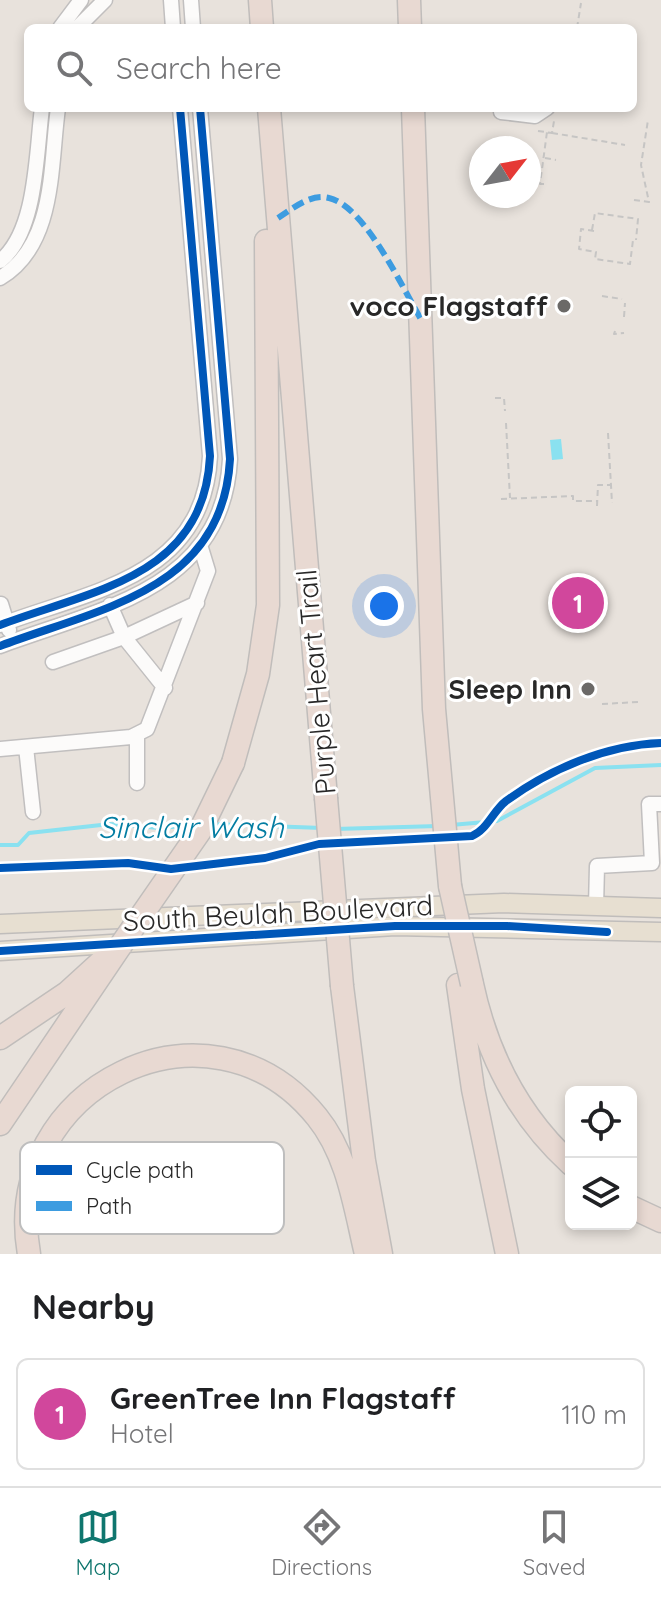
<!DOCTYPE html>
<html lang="en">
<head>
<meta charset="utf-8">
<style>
  body { margin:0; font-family:Quicksand,sans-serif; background:#f6f6f6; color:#202124 }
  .controls { position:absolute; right:24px; bottom:24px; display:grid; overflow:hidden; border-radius:12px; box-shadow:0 4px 12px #0003 }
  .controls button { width:72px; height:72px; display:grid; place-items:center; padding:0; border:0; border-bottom:2px solid #e0e0e0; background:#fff; color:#202124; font:40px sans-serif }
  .compass { position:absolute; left:469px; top:136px; width:72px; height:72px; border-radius:50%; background:#fff; box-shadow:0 4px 12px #0003; rotate:59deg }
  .you { position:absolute; left:384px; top:606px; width:28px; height:28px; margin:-20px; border:6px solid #fff; border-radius:50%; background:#1a73e8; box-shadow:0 0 0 12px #1a73e833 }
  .badge { display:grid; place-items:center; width:52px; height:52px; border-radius:50%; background:#0f766e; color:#fff; font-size:26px; font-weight:700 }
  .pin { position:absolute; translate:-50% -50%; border:4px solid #fff; box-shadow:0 2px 8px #0006 }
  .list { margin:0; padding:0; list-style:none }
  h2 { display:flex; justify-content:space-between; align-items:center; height:104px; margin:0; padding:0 32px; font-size:34px }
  h2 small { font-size:26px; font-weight:400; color:#757577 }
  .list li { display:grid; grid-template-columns:52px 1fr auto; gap:24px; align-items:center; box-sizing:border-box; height:112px; margin:0 16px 16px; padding:0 16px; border:2px solid #e0e0e0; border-radius:12px }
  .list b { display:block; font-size:30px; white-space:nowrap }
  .list p { margin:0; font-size:26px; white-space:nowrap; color:#757577 }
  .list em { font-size:26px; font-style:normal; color:#757577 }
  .icon { flex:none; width:44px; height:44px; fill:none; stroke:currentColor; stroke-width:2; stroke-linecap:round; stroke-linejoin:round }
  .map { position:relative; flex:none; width:661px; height:1254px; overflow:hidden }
  .search { position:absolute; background:#fff; box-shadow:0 4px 12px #0003; left:24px; right:24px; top:24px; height:88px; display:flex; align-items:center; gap:20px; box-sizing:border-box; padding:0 28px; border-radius:12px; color:#757577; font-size:30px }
  .sheet { height:232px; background:#fff }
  nav { display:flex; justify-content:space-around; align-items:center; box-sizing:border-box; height:112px; border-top:2px solid #e0e0e0; background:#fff; font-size:22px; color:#757577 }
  nav a { display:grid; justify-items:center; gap:4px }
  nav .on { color:#0f766e }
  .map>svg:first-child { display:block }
  .water { fill:#8ae1f0 }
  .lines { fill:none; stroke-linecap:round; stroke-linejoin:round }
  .stream { stroke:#8ae1f0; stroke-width:4 }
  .minor-casing { stroke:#c1bfbf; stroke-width:17 }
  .major-casing { stroke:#c0bdbb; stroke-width:21 }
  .highway-casing { stroke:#c0bdbb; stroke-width:25 }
  .path { stroke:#c6c5c4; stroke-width:2; stroke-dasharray:6 4; stroke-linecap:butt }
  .minor { stroke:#fcfbfa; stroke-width:14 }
  .major { stroke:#e7dfd1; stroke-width:18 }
  .highway { stroke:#e8d9d2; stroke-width:22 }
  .highway-bridge-casing { stroke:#c0bdbb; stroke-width:25; stroke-linecap:butt }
  .highway-bridge { stroke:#e8d9d2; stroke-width:22 }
  .quiet { stroke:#3d9ce0; stroke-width:6; stroke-dasharray:12 6; stroke-linecap:butt }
  .cycleway-casing { stroke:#fff; stroke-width:13 }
  .cycleway { stroke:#0057b8; stroke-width:8 }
  .poi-dot { fill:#6b6967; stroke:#fff; stroke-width:3 }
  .labels { text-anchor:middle; stroke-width:6; stroke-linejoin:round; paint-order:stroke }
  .poi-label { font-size:28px; font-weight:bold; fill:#282828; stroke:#fff; text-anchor:end }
  .street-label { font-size:28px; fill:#282828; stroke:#fff }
  .water-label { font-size:30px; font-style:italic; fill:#037da2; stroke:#fff }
  .key { fill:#fff; stroke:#bebebe; stroke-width:2 }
  .key-label { font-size:22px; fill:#282828 }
</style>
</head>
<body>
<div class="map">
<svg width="661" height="1254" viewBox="0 0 661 1254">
  <rect width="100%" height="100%" fill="#e8e2dc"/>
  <path class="water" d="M561 439 563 459 552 460 550 440Z"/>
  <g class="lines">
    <path class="stream" d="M211 824 322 828
      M451 825 497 821 595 768 661 765
      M335 829 438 826
      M0 845H18L29 833 110 824 160 828 195 825"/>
    <defs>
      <path id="minor" d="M171 0 173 28
        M191 0 193 28
        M60 28 81 0
        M77 28 105 0
        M501 112 535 116 547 108
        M0 261C37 232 36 153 42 108
        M0 278C56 245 50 165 58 108
        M1 604 9 630
        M110 605 124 637 165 688
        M0 625C93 590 204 577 210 456L180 108
        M0 646C101 608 223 590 230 459L200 108
        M53 662 124 637 197 603
        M137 736V783
        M26 747 33 812
        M0 749 131 737 147 729 208 571 201 548
        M596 907 597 866 652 863 649 804H661"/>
      <path id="major" d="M0 924 504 903 661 908
        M0 951 395 926 661 932"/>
      <path id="highway" d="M260 0 262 28
        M409 0 410 28
        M269 108 326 798
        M413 108 434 709 450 886
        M233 763 258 674 268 605 266 241
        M472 984C487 1054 517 1115 571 1164
        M458 985 473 1089 507 1254
        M342 986 364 1161 381 1254
        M0 1038 67 993 101 962
        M0 1124 121 945
        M631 1207 661 1221
        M29 1254C0 1087 209 983 317 1117 348 1155 355 1208 366 1254"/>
    </defs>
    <use href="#minor" class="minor-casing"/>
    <use href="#major" class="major-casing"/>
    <use href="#highway" class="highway-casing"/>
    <path class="path" d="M577 28 581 3
      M538 131 552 133 554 121
      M552 133 625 145
      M545 158 556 160
      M544 184H540L547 132
      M634 200 649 202 641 165 648 120
      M592 230 595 213 638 219 636 240
      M594 231 581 229 579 249 596 252 595 259 630 264 633 240
      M602 296 622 299
      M624 317 625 303
      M615 331 614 334 624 333
      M495 398H504L505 411
      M506 423 510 498
      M608 433 612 503
      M501 499 573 496V501H597
      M597 506 598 485H610
      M602 704 638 702"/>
    <use href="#minor" class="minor"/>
    <use href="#major" class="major"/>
    <use href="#highway" class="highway"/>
    <defs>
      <path id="highway-bridge" d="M326 798 342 986
        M450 886 472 984
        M121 945 200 831 233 763"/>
    </defs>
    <use href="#highway-bridge" class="highway-bridge-casing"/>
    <use href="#highway-bridge" class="highway-bridge"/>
    <path class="quiet" d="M278 218C292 209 311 193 329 198 365 206 403 289 422 321"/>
    <defs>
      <path id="cycleway" d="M0 625C93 590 204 577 210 456L180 108
        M0 646C101 608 223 590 230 459L200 108
        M0 868 128 863 171 869 265 858 319 844 472 836C487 830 493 811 506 801 550 769 606 745 661 743
        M0 951 395 926H507L607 932"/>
    </defs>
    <use href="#cycleway" class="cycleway-casing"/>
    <use href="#cycleway" class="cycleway"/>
  </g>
  <g class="poi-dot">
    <circle cx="564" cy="306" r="8"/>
    <circle cx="588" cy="689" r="8"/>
  </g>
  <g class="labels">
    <g class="poi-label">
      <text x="548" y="316">voco Flagstaff</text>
      <text x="572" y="699">Sleep Inn</text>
    </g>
    <g class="street-label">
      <text transform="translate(316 682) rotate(-95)" y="10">Purple Heart Trail</text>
      <text transform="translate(278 913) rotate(-3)" y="10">South Beulah Boulevard</text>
    </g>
    <g class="water-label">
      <text x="191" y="838">Sinclair Wash</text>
    </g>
  </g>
  <rect x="20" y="1142" width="264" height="92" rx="12" class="key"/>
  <rect x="36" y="1165" width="36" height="10" fill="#0057b8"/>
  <rect x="36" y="1201" width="36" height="10" fill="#3d9ce0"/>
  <g class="key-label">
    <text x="86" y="1178">Cycle path</text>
    <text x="86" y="1214">Path</text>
  </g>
</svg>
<div class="controls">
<button><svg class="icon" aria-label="locate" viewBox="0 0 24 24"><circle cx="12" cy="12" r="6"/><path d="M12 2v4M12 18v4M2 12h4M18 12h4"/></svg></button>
<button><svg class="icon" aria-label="layers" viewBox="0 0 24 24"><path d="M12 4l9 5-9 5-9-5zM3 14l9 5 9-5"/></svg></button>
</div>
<svg class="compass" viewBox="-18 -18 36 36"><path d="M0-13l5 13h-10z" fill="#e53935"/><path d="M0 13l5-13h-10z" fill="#757577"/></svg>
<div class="you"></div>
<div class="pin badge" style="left:578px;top:603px;background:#d1479c">1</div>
<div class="search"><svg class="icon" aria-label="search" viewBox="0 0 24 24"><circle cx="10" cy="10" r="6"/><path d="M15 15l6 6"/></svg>Search here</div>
</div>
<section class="sheet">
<h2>Nearby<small></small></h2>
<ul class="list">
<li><span class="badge" style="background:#d1479c">1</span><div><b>GreenTree Inn Flagstaff</b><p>Hotel</p></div><em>110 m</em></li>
</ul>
</section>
<nav>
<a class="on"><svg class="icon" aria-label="map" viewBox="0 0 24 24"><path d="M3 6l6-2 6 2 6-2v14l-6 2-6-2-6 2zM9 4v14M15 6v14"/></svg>Map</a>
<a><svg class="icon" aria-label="directions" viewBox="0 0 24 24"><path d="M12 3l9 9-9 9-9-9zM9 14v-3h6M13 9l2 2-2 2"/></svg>Directions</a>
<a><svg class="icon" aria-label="saved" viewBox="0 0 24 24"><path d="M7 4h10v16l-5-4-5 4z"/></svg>Saved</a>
</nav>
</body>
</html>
